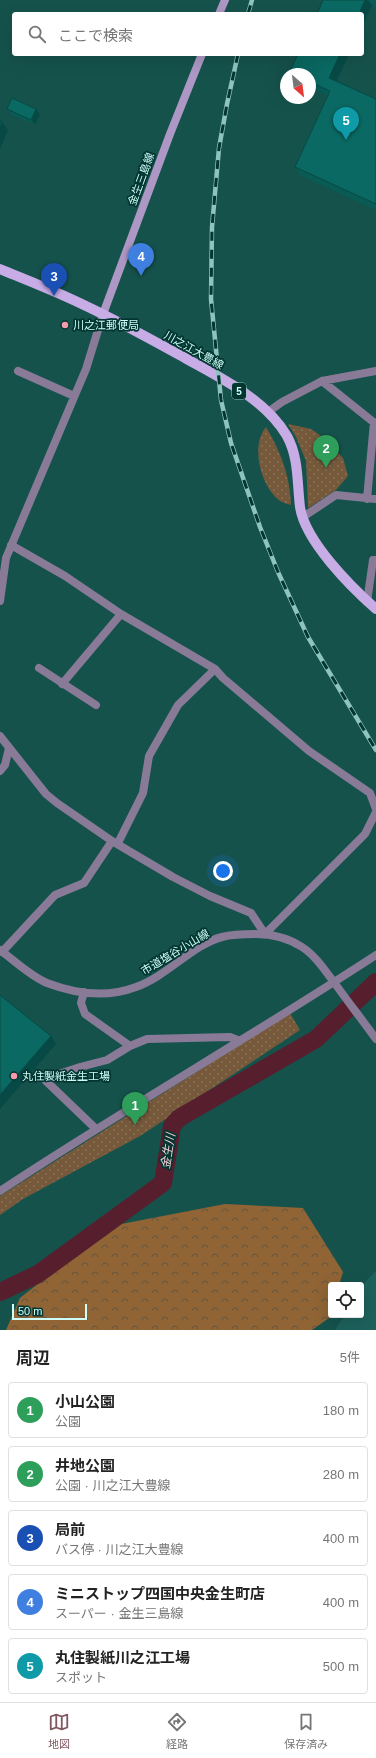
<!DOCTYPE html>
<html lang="ja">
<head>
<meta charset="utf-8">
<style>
  body { margin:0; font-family:Helvetica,"Noto Sans JP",sans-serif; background:#f6f6f6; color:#222 }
  .controls { position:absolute; right:12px; bottom:12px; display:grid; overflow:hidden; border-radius:4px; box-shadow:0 4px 16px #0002 }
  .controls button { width:36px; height:36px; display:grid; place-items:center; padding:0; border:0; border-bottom:1px solid #e0e0e0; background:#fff; color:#222; font:20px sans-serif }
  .compass { position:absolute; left:280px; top:68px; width:36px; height:36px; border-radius:50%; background:#fff; box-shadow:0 4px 16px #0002; rotate:152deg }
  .scale { position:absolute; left:12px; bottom:10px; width:75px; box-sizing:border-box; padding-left:4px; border:2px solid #cdfef8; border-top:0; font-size:11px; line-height:14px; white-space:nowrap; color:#cdfef8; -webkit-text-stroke:3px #033531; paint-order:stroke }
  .you { position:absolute; left:223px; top:871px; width:14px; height:14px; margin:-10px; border:3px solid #fff; border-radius:50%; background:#1a73e8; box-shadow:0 0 0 6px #1a73e833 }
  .badge { display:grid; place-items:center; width:26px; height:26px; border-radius:50%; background:#805860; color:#fff; font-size:13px; font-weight:700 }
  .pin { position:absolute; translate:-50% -33px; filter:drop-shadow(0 1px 2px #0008) }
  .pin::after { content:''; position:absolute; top:21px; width:14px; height:12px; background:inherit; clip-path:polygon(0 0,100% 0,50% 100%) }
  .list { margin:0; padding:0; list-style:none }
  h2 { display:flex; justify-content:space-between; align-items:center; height:52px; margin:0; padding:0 16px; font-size:17px }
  h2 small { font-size:13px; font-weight:400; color:#767676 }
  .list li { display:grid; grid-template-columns:26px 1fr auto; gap:12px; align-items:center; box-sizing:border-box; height:56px; margin:0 8px 8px; padding:0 8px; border:1px solid #e0e0e0; border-radius:4px }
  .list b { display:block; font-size:15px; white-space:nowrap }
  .list p { margin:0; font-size:13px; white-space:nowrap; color:#767676 }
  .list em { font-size:13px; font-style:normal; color:#767676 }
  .icon { flex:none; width:22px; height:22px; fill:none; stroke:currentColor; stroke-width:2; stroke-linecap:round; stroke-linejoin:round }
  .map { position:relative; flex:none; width:376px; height:1330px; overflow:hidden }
  .search { position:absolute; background:#fff; box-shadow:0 4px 16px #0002; left:12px; right:12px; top:12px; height:44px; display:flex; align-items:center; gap:10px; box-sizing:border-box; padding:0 14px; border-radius:4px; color:#767676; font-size:15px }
  .sheet { height:372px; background:#fff }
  nav { display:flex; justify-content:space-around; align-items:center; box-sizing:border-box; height:56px; border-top:1px solid #e0e0e0; background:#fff; font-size:11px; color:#767676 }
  nav a { display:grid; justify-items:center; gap:2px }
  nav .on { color:#805860 }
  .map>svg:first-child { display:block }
  .built { fill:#1d615c }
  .forest { fill:url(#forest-crowns) }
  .park { fill:url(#park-dots) }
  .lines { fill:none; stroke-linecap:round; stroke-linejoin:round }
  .river { stroke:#571f2e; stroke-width:18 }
  .minor { stroke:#897b98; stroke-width:8 }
  .tertiary { stroke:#897b98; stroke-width:8 }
  .secondary { stroke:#ad97c4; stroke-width:8 }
  .primary { stroke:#c8ace6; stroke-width:10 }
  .rail-casing { stroke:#8fc4be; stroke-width:4.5 }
  .rail { stroke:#033531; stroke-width:3; stroke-dasharray:9; stroke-linecap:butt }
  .wall { fill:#095b55 }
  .shaded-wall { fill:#074a45 }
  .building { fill:#0a6a63; stroke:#074a45 }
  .poi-dot { fill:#f39aac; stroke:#033531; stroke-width:1.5 }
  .labels { text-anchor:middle; stroke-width:3.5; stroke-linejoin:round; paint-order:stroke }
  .shield { fill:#033531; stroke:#90c2bc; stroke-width:1 }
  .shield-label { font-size:10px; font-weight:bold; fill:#cdfef8 }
  .street-label { font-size:11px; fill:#cdfef8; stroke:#033531 }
  .poi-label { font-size:11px; fill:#cdfef8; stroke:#033531; text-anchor:start }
  .water-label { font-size:12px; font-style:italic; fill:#f5cdd4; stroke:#033531 }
</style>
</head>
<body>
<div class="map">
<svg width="376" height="1330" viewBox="0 0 376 1330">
  <defs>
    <pattern id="forest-crowns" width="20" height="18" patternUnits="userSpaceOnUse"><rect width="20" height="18" fill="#906435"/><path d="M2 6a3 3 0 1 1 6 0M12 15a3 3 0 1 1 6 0" fill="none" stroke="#635741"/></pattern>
    <pattern id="park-dots" width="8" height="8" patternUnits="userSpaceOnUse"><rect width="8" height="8" fill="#76593b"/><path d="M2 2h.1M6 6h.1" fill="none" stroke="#887258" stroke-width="1.8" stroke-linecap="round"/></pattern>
  </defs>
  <rect width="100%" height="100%" fill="#16524c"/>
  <path class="built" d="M376 1271V1330H335L345 1315H361V1289L366 1281Z"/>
  <path class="forest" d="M225 1204 303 1208 343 1272 339 1285H331V1312L329 1318 312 1330H6L20 1298 111 1226Z"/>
  <path class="park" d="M288 424 311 429 324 438 343 458 348 476 336 490 308 508 306 461 296 437Z
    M266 427C281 452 290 476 291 505 288 504 283 503 280 501 261 487 250 446 266 427Z
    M290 1013 300 1030 140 1136 23 1199 0 1215V1196Z"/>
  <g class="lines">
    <path class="river" d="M0 1292 38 1274 163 1183 172 1126 179 1118 316 1039 376 982"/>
    <path class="minor" d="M18 371 74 396
      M322 381 376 424
      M268 412 282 402 322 381 376 371
      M367 499 374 422
      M303 517 336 495 376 499
      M11 545 65 576 121 614 215 669 223 678 309 751 370 793 376 809
      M0 601 6 558 86 369 103 314
      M367 602 373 560H376
      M39 668 96 705
      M62 684 121 614
      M0 736 46 794 57 803 112 841 173 877 210 896 251 913 265 934 365 834 376 812
      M0 771 5 765 9 748
      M118 843 143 793 149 756 178 705 215 669
      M2 952 55 895 84 883 112 841
      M84 992 81 1003 85 1014 130 1046 147 1039 230 1037 240 1041
      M96 1129 46 1081 47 1078 80 1067 107 1060 130 1046
      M0 1191C124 1109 252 1036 376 955"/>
    <path class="tertiary" d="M0 950C15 961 30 976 47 983 76 994 107 998 136 987 167 976 194 944 222 937 233 934 245 934 256 934 272 934 288 938 302 947 316 956 326 972 336 985 349 1003 363 1021 376 1039"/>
    <path class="secondary" d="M219 14 225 0
      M103 314 170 134 202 54"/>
    <path class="primary" d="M0 269C29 281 58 292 86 306 120 322 152 340 185 358 221 378 265 399 287 436 299 458 297 483 300 507 305 541 351 587 376 609"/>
    <defs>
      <path id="rail" d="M248 14 252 0
        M238 54 227 104 219 148 212 227 211 299 221 400 231 443 260 527 278 572 308 637 376 750"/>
    </defs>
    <use href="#rail" class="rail-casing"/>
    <use href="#rail" class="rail"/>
  </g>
  <path class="wall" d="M323 0H376V7L372 5 362 27V14Z
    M349 54 337 81 376 99V210L300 175 295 167 328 96 310 88V74H290L289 73Z
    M7 109 40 114 35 125 11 114Z"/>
  <path class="shaded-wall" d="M365 0H368L372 5 362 27V14H359Z
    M340 54H349L335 85 329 78Z
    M36 109 40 114 35 125 31 120Z
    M2 122 8 130 0 149V128Z
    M51 1036 56 1044 0 1109V1095Z"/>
  <path class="building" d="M323 0H365L359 14H317Z
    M298 54H340L329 78 376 99V204L295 167 330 91 310 82V74H292L289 73Z
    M12 98 36 109 31 120 7 109Z
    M0 121 2 122 0 128Z
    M0 995 51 1036 0 1095Z"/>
  <g class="poi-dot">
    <circle cx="65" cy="325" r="4"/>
    <circle cx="14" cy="1076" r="4"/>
  </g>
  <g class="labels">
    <rect class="shield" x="232" y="383" width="14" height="16" rx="3"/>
    <g class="shield-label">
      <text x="239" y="395">5</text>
    </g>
    <g class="street-label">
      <text transform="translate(141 179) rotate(-70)" y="4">金生三島線</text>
      <text transform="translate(194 350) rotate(29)" y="4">川之江大豊線</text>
      <text transform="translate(175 952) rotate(-31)" y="4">市道塩谷小山線</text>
    </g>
    <g class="poi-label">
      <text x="73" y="329">川之江郵便局</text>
      <text x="22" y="1080">丸住製紙金生工場</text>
    </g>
    <g class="water-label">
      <text transform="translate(168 1151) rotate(-81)" y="4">金生川</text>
    </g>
  </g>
</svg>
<div class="controls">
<button><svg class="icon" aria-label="locate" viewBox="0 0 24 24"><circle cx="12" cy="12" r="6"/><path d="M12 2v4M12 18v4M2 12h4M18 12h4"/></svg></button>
</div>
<svg class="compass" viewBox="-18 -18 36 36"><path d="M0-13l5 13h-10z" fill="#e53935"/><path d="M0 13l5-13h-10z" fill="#767676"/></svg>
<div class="scale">50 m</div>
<div class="you"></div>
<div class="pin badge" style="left:135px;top:1125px;background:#2e9e5b">1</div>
<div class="pin badge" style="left:326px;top:468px;background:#2e9e5b">2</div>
<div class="pin badge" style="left:54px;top:296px;background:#1a4fb4">3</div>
<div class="pin badge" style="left:141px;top:276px;background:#3f7fe0">4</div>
<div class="pin badge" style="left:346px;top:140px;background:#0f9aa8">5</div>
<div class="search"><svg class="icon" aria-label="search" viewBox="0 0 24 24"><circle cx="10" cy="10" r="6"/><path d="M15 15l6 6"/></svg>ここで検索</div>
</div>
<section class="sheet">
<h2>周辺<small>5件</small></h2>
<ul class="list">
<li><span class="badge" style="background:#2e9e5b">1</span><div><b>小山公園</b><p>公園</p></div><em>180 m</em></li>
<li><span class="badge" style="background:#2e9e5b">2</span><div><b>井地公園</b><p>公園 · 川之江大豊線</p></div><em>280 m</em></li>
<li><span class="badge" style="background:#1a4fb4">3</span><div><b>局前</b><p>バス停 · 川之江大豊線</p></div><em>400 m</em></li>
<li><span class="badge" style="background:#3f7fe0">4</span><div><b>ミニストップ四国中央金生町店</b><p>スーパー · 金生三島線</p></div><em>400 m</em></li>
<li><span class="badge" style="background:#0f9aa8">5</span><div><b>丸住製紙川之江工場</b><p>スポット</p></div><em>500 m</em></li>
</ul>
</section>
<nav>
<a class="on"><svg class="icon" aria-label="map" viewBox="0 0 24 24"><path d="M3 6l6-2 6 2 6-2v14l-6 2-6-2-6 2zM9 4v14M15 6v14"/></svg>地図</a>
<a><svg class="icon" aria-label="directions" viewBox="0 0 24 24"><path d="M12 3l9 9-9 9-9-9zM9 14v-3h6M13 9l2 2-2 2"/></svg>経路</a>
<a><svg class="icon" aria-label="saved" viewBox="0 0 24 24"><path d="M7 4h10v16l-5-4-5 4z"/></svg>保存済み</a>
</nav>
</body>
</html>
